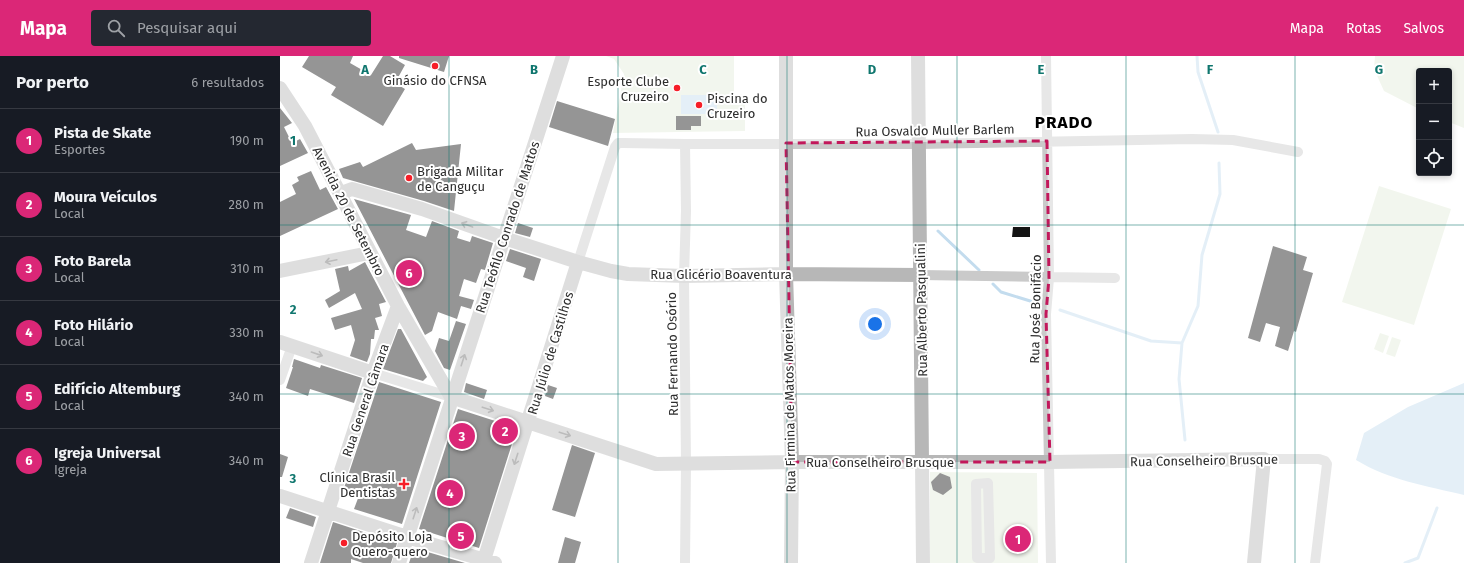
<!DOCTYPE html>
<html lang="pt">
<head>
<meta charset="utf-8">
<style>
  body { margin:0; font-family:"Fira Sans",sans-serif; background:#242831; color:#f1f3f6 }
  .controls { position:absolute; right:12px; top:12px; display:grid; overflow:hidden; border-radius:4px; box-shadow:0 2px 6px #0003 }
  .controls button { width:36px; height:36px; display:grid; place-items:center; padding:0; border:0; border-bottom:1px solid #363941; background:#171b24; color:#f1f3f6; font:20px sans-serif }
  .you { position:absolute; left:595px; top:268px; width:14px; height:14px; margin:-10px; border:3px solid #fff; border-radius:50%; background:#1a73e8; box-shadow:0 0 0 6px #1a73e833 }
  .badge { display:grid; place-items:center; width:26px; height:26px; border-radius:50%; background:#db2777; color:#fff; font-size:13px; font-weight:700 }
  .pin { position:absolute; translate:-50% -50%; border:2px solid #fff; box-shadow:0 1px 4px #0006 }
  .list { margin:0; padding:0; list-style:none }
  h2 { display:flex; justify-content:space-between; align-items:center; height:52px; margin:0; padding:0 16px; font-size:17px }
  h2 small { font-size:13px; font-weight:400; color:#9ea1a6 }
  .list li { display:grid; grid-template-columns:26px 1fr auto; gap:12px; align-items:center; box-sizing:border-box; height:64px; padding:0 16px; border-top:1px solid #363941 }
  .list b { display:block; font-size:15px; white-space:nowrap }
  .list p { margin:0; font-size:13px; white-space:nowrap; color:#9ea1a6 }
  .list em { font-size:13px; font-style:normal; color:#9ea1a6 }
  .icon { flex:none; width:22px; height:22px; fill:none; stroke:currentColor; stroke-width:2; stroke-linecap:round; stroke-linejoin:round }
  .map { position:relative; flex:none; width:1184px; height:507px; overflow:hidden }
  header { display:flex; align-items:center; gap:24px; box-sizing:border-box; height:56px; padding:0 20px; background:#db2777; color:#fff }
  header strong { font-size:19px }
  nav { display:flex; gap:22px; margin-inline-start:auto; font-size:14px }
  .search { width:280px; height:36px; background:#242831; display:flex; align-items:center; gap:10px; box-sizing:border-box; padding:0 14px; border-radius:4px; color:#9ea1a6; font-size:15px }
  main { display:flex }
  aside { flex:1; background:#171b24 }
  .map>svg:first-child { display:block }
  .green { fill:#e3ecd9 }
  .water { fill:#c3dcee }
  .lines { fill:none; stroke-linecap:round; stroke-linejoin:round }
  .stream { stroke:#c3dcee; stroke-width:3 }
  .building { fill:#141414 }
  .street { stroke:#cacaca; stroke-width:10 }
  .secondary { stroke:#b7b7b7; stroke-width:14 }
  .oneway { stroke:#6b6b6b }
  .marked { fill:none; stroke:#c2185b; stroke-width:3; stroke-dasharray:8 5; stroke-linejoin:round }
  .grid { fill:none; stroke:#0f766e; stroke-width:1; stroke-opacity:0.55 }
  .poi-dot { fill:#f61e28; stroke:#fff; stroke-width:1.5 }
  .labels { text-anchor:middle; stroke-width:4; stroke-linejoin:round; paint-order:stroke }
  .poi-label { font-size:13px; fill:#2d2d2d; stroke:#fff; text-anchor:start }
  .street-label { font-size:13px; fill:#2d2d2d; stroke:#fff }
  .district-label { font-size:17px; font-weight:bold; letter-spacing:1px; fill:#000; stroke:#fff }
  .grid-label { font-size:13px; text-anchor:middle; font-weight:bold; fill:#0f766e; stroke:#fff; stroke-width:4; stroke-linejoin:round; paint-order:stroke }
</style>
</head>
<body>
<header>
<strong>Mapa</strong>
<div class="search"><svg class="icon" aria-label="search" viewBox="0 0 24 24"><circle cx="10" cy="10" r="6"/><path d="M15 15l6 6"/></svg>Pesquisar aqui</div>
<nav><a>Mapa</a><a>Rotas</a><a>Salvos</a></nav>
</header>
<main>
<aside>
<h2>Por perto<small>6 resultados</small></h2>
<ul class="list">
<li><span class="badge">1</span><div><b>Pista de Skate</b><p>Esportes</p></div><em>190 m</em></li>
<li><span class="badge">2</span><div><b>Moura Veículos</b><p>Local</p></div><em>280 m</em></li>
<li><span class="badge">3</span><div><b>Foto Barela</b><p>Local</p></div><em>310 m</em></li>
<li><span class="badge">4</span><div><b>Foto Hilário</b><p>Local</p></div><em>330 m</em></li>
<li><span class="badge">5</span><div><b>Edifício Altemburg</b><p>Local</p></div><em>340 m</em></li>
<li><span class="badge">6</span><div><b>Igreja Universal</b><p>Igreja</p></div><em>340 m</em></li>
</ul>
</aside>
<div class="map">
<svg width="1184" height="507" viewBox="0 0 1184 507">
  <rect width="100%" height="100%" fill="#fff"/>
  <path class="green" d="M326 0H454V38L465 39V75L333 77 344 18 334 3Z
    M1095 0H1184V72L1169 66V15H1139V53L1104 35 1094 13Z
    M1099 130 1171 153 1134 269 1062 246Z
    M1100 277 1109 280 1103 297 1094 293Z
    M1112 281 1121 284 1115 301 1106 298Z
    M650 416 757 417 758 507H650Z"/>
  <path class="water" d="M401 39H437V58H401Z
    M1184 327V439C1147 430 1109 424 1076 404L1084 377 1128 351Z"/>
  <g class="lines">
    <path class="stream" d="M917 0 918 16 938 76
      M658 175 699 214
      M713 228 721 236 760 248
      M780 254 871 285 902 287
      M905 384 899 323 902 287 918 250 922 199 940 138 939 107
      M1125 507 1138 502 1157 452"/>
  </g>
  <path class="building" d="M29 0H73L70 7 91 19 103 0H110L125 9 115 27 125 33 103 70 51 39 56 31 22 11Z
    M119 0H169L164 16 119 2Z
    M277 45 335 63 328 90 269 71Z
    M0 52 12 67 4 71 12 87 20 83 28 97 0 110Z
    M396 60H421V70H411V74H396Z
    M132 87 136 94 181 88 174 155 144 145 63 122 59 113 80 106 83 111Z
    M31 115 40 134 46 131 58 153 0 180V146L16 138 12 129 19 125 17 121Z
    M74 143 131 159 126 174 146 181 152 165 179 175 177 182 190 186 192 180 213 187 205 214 201 213 196 227 184 223 179 240 194 244 191 253 181 250 177 263 158 256 152 275 145 279Z
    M238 167 253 172 250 181 235 177Z
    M733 171H750V181H732Z
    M993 190 1027 201 1023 214 1033 217 1016 276 1014 275 1008 295 995 290 1000 271 986 267 980 286 968 282Z
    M230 193 261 203 254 225 243 221 246 212 226 205Z
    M85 206 106 246 99 248 102 260 95 262 99 274H95L94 283H91L90 298 87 306 70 300 75 284 71 269 55 274 51 262 82 253 75 237 49 252 45 244 60 235 55 213 68 210 69 215Z
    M176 265 186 268 170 314 164 312 155 295 159 282 169 285Z
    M118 273H121L147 321 143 325 103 313Z
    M14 303 40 312 41 309 82 322 74 347 30 333 28 340 6 332 13 311H12Z
    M99 326 161 346 122 468 74 453 80 437 64 432Z
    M186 327 207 334 204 343 184 336Z
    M268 329 277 332 273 343 265 340Z
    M178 353 237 372 199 492 139 473Z
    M292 389 315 397 295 461 272 454Z
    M0 398 8 401 2 421H0Z
    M660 417 670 421 672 432 663 439 653 434 651 426Z
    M10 452 36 461 33 471 6 462Z
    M53 466 117 487 111 507H83L71 503V507H40Z
    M285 481 301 486 295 507H278Z
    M134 492 185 507H129Z"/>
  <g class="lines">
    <path class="street" d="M766 0 769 222 766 258 771 507
      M298 206 335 91 338 87H343L405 88H639L912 83 953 84 1018 96
      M640 219 835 222
      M93 317 171 341
      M0 324 12 290
      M984 403H1039L1045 405 1047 408 1035 507
      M708 427 710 502H697L696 428Z
      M405 507 406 408 404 220 406 155 405 88"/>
    <path class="secondary" d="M506 0V218L512 406 511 507
      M638 0 643 507
      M0 32 25 70 118 250 171 341
      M61 137 72 133 142 153 224 182 298 206 331 215 348 218 404 220 506 218 640 219
      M0 215 89 197
      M0 286 93 317
      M171 341 376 408 512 406H770L984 403 974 507
      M0 440 127 481 215 507
      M31 507 93 317 118 250
      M119 507 283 0
      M203 507 298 206"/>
  </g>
  <defs><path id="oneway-shaft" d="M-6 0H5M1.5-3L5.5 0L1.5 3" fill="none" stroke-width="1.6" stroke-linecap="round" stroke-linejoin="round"/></defs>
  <g class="oneway">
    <use href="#oneway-shaft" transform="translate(187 169) rotate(-160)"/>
    <use href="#oneway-shaft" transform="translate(51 205) rotate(168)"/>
    <use href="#oneway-shaft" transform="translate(37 298) rotate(19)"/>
    <use href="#oneway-shaft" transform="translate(183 304) rotate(-72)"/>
    <use href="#oneway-shaft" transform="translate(208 353) rotate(18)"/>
    <use href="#oneway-shaft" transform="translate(285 378) rotate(18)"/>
    <use href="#oneway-shaft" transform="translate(236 403) rotate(108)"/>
    <use href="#oneway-shaft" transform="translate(135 457) rotate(-72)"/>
  </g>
  <path d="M0 0H1184V507H0ZM767 85 769 222 766 258 770 406H512L506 87Z" fill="#fff" fill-opacity=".55" fill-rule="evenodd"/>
  <path class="marked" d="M767 85 769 222 766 258 770 406H512L506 87Z"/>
  <path class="grid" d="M169 0V507M338 0V507M507 0V507M677 0V507M846 0V507M1015 0V507M0 169H1184M0 338H1184"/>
  <g class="poi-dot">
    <circle cx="155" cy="10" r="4"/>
    <circle cx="397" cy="32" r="4"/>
    <circle cx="419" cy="49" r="4"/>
    <circle cx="129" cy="122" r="4"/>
    <path d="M122 422h4v4h4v4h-4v4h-4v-4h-4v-4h4z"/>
    <circle cx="64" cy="487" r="4"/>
  </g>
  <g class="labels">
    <g class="poi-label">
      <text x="155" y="29" text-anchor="middle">Ginásio do CFNSA</text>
      <text x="389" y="30" text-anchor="end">Esporte Clube<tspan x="389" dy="15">Cruzeiro</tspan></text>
      <text x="427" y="47">Piscina do<tspan x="427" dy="15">Cruzeiro</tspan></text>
      <text x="137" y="120">Brigada Militar<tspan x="137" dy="15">de Canguçu</tspan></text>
      <text x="115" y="426" text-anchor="end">Clínica Brasil<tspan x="115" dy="15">Dentistas</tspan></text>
      <text x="72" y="485">Depósito Loja<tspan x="72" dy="15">Quero-quero</tspan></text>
    </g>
    <g class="street-label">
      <text transform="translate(655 74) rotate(-1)" y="5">Rua Osvaldo Muller Barlem</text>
      <text transform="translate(69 155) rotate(63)" y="5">Avenida 20 de Setembro</text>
      <text transform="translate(227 171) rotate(-72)" y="5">Rua Teófilo Conrado de Mattos</text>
      <text x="441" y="223">Rua Glicério Boaventura</text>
      <text transform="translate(755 253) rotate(-89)" y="5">Rua José Bonifácio</text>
      <text transform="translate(641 254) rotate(-91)" y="5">Rua Alberto Pasqualini</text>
      <text transform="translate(270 297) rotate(-73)" y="5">Rua Júlio de Castilhos</text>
      <text transform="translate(392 298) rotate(-91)" y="5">Rua Fernando Osório</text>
      <text transform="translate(85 344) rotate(-71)" y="5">Rua General Câmara</text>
      <text transform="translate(509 349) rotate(-91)" y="5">Rua Firmina de Matos Moreira</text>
      <text transform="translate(924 404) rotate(-1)" y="5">Rua Conselheiro Brusque</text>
      <text x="600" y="411">Rua Conselheiro Brusque</text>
    </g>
    <g class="district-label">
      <text x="784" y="72">PRADO</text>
    </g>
  </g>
  <g class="grid-label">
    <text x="85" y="18">A</text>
    <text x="254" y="18">B</text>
    <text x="423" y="18">C</text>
    <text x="592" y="18">D</text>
    <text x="761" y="18">E</text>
    <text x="930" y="18">F</text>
    <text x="1099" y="18">G</text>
    <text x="13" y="89">1</text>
    <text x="13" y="258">2</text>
    <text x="13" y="427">3</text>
  </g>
</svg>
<div class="controls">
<button>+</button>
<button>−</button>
<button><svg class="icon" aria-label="locate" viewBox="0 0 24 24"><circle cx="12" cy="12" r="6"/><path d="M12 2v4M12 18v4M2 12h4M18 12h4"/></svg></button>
</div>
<div class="you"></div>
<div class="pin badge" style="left:738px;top:483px">1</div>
<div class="pin badge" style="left:225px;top:375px">2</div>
<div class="pin badge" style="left:182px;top:380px">3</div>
<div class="pin badge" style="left:170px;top:437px">4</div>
<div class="pin badge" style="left:181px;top:480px">5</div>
<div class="pin badge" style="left:129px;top:217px">6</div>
</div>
</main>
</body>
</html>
